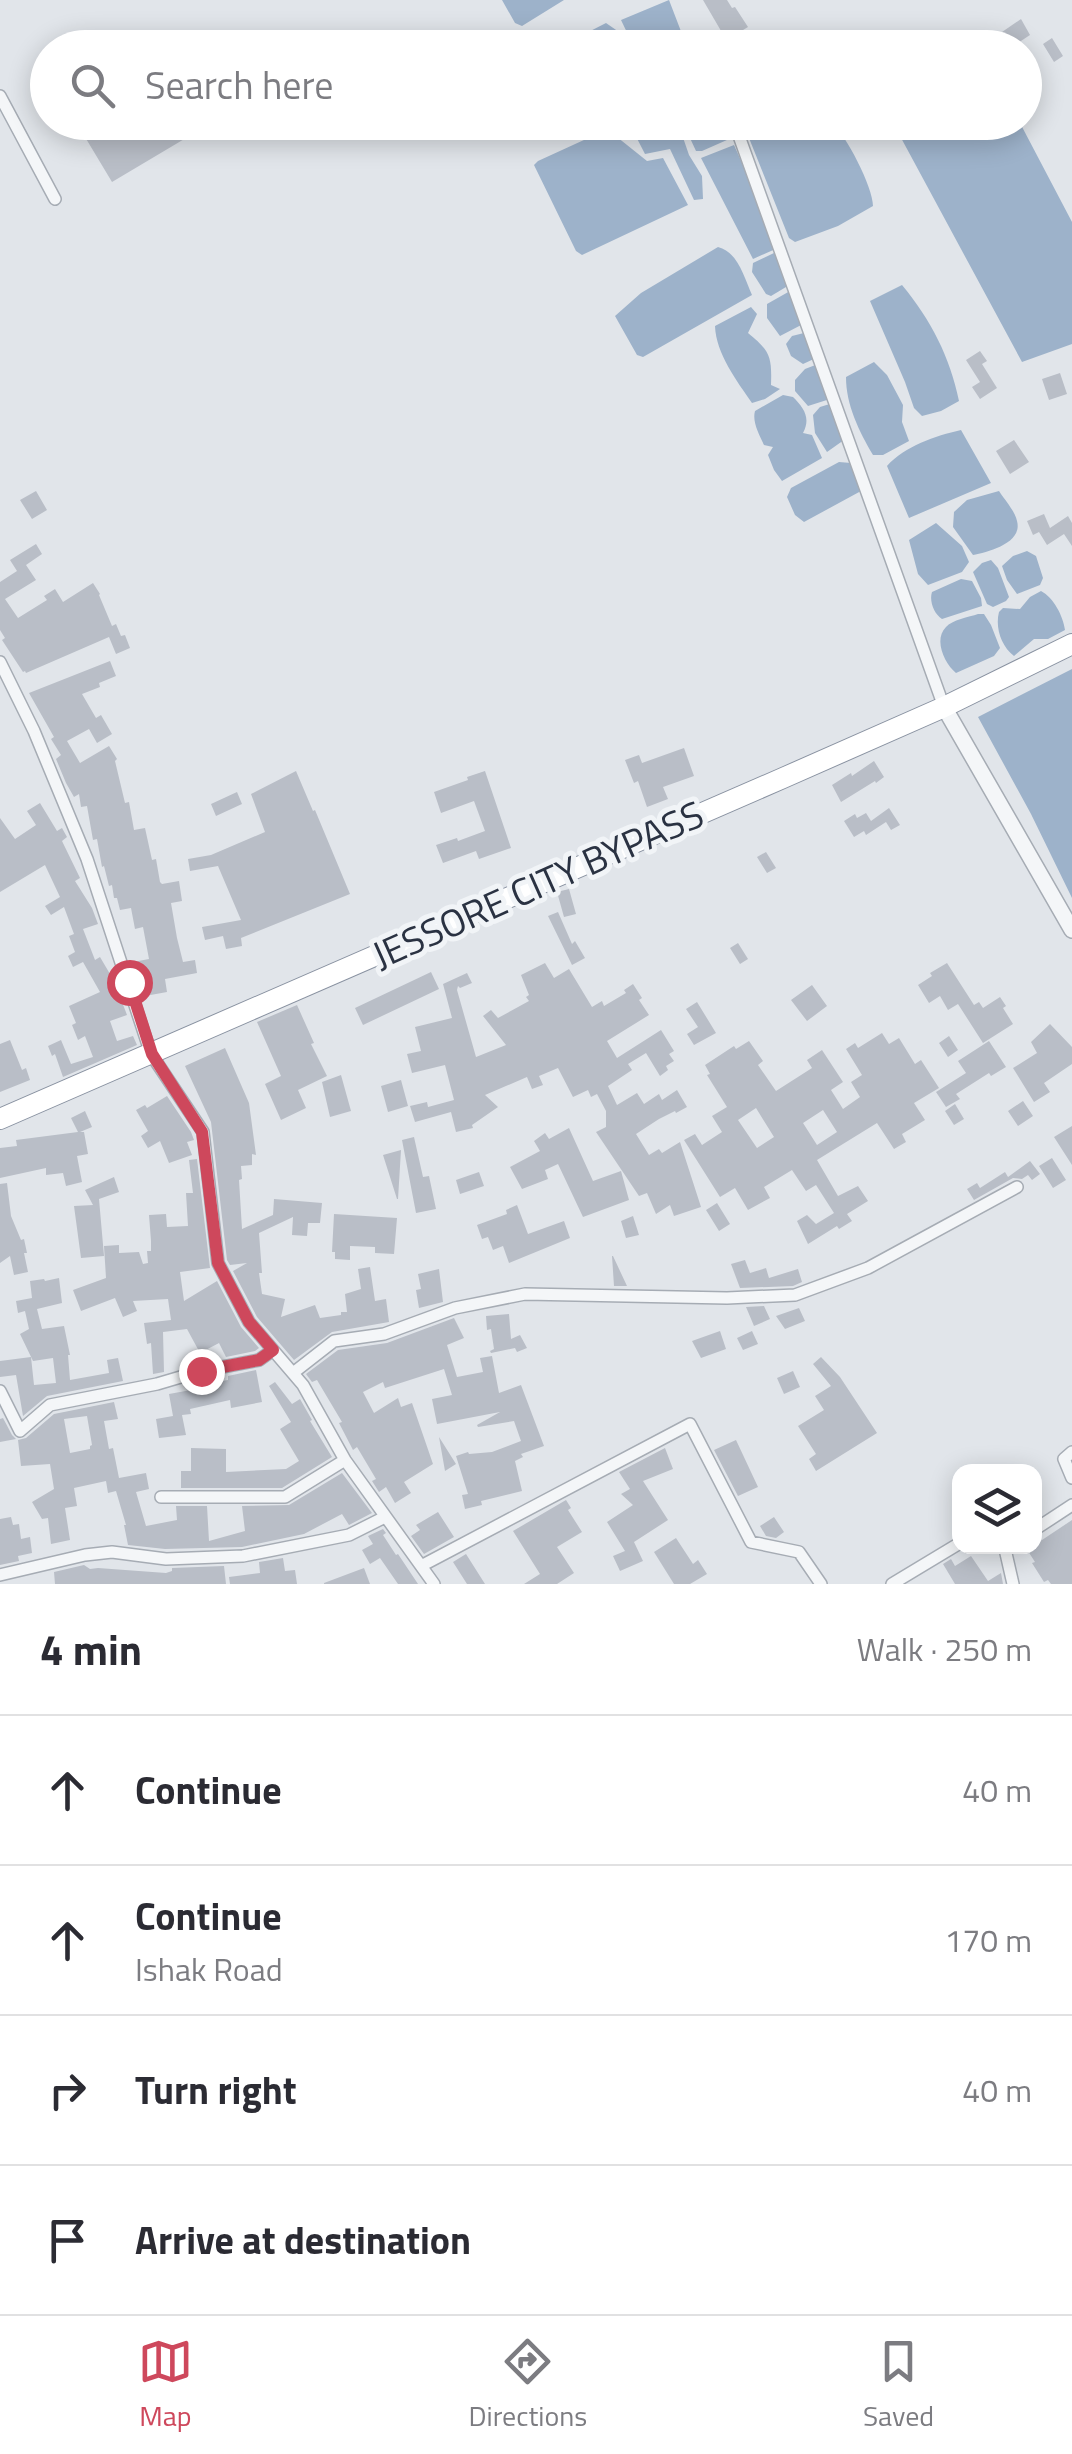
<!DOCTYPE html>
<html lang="en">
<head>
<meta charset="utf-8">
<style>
  body { margin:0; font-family:"Titillium Web",sans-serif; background:#f2f2f3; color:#2b2b33 }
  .controls { position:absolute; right:30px; bottom:30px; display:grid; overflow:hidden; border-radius:20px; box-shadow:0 5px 25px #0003 }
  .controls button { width:90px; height:90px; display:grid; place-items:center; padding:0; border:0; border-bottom:2px solid #e1e1e2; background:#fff; color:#2b2b33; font:50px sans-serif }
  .stop { position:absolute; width:30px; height:30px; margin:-22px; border:8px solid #ce485c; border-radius:50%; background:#fff }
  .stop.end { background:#ce485c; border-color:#fff; box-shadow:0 2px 10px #0008 }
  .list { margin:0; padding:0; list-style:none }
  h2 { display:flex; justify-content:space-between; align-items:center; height:130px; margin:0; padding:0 40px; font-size:42px }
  h2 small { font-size:32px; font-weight:400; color:#7c7c81 }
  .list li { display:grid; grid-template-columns:65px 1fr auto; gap:30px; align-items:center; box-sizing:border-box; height:150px; padding:0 40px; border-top:2px solid #e1e1e2 }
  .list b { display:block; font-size:38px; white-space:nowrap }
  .list p { margin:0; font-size:32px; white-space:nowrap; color:#7c7c81 }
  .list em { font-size:32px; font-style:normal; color:#7c7c81 }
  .icon { flex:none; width:55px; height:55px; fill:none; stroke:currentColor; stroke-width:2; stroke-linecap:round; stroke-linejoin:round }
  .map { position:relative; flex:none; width:1072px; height:1584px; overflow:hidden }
  .search { position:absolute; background:#fff; box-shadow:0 5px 25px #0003; left:30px; right:30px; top:30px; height:110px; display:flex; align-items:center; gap:25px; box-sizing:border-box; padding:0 35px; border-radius:55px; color:#7c7c81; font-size:38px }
  .sheet { height:730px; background:#fff }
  nav { display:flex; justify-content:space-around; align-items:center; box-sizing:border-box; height:140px; border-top:2px solid #e1e1e2; background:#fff; font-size:28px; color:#7c7c81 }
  nav a { display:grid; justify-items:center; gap:5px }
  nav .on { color:#ce485c }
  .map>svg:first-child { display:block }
  .water { fill:#9db2ca }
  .building { fill:#b9bec7; fill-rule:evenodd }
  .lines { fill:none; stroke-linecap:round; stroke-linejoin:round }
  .minor-casing { stroke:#a6acb4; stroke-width:14 }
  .tertiary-casing { stroke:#a6acb4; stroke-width:18 }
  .trunk-casing { stroke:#8992a1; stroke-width:22 }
  .minor { stroke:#f4f6f8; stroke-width:11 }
  .tertiary { stroke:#f4f6f8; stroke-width:15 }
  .trunk { stroke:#fff; stroke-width:20 }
  .route { stroke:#ce485c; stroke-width:12 }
  .labels { text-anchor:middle; stroke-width:10; stroke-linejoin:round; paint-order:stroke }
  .street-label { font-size:38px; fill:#2a3242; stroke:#f1f4f7 }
</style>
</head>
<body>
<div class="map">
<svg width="1072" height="1584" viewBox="0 0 1072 1584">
  <rect width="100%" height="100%" fill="#e1e5ea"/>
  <path class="water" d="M502 0H564L522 26 515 23Z
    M669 0 687 47H634L621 20Z
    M606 23 619 32 627 47H559Z
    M629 123H678L689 155 702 176 703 199 694 200 670 149 645 154Z
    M683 123H734L736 136 702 151H696Z
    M743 123H832C846 135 873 187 873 206L838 226 795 242 789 238Z
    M893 123H1020L1072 222V344L1022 362Z
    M597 134 617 137 647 161 663 158 688 205 582 255 576 251 534 165 538 161Z
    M734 145 780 247 753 259 701 158Z
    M718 247C738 252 744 277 752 295L643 357 637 355 615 316 641 293Z
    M774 253 781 257 789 282 786 287 771 296 766 294 752 272 753 263Z
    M902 285C931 320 950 357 959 401L941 411 922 416 914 408 905 382 870 301Z
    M790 291 805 323 780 336 767 318V304Z
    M751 307 757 314 748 333C770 351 772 356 771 385L780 389 765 399 752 403C737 381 716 354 715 326Z
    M808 332 816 358 803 364 791 356 786 344 792 336Z
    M874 362 887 375 903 405 902 422 909 441 883 455H873C859 431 846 405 846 377Z
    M818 364 830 399 808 406 795 391V380L805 369Z
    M783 395 793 397C804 408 811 418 803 433L812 435 822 458 782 481 774 470 768 455 773 447 764 445C759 434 752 422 755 411Z
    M833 403 851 435 827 452 815 433 813 415 820 407Z
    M961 430 991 483 909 518 887 466C905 446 935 436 961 430Z
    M839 462 851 463 861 491 804 522 795 515 787 497 791 488Z
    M999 491C1004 499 1015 511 1017 521 1023 543 988 552 973 555L953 527 954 512 967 500Z
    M936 523 962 546 969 562 962 572 928 585 918 574 909 540Z
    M1027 551 1036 556 1043 578 1040 585 1017 594 1007 580 1002 566 1013 556Z
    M991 560 998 568 1009 597 1006 601 993 607 987 604 973 572 982 563Z
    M961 579 972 581 981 598 982 606 942 619C934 614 929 601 932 592Z
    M1041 591C1054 598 1063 616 1065 630L1048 639H1034L1014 656C1001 646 995 627 999 612L1003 608 1020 609 1030 597Z
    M978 614H984L991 625 1000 648 994 656 956 673C945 664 933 640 946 627 952 620 969 617 978 614Z
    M1072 669V898L1031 814 978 717Z"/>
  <path class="building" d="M703 0H727L732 8 735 7 748 27 743 30 751 48H731Z
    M1021 19 1030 35 1012 47 1002 32Z
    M1052 38 1063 56 1054 62 1043 44Z
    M99 122H177L186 138 112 182 82 132Z
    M980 351 987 361 982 364 997 388 980 399 972 387 980 382 966 360Z
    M1060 373 1067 394 1049 400 1042 379Z
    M1014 440 1029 462 1010 474 996 451Z
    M36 491 47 510 32 519 20 500Z
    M1044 514 1050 528 1068 516 1072 523V546L1064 534 1047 545 1039 532 1033 535 1027 521Z
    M36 544 42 554 26 565 36 580 5 599 18 618 47 600 44 596 55 589 63 602 93 583 100 594 99 595 112 626 116 624 121 636 125 635 130 648 116 654 109 637 26 673 25 671 23 672 2 640 5 638 0 630V582L17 571 10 560Z
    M110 661 116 676 99 683 100 687 82 694 96 718 101 715 112 734 97 743 89 729 67 741 80 763 109 746 117 759 115 761 125 803 129 802 134 830 145 828 152 860 156 859 160 882 162 884 179 881 182 901 171 903 177 938 183 962 195 960 197 973 165 979 167 992 145 996 142 978 137 979 133 962 149 959 143 927 135 929 131 908 120 910 117 898H114L112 885 109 886 104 866 102 867 97 839 93 840 87 806 81 807 79 794 74 797 66 783 56 759 61 755 51 739 54 737 29 693Z
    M684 748 694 776 663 787 668 799 647 807 638 781 634 783 625 760 639 755 642 763Z
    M874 761 884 777 876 783 875 781 841 802 832 785 851 773 852 776Z
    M296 771 313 811 315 810 350 894 241 938 242 946 226 949 223 936 205 940 202 927 241 920 218 866 190 871 188 859 211 855 265 832 251 794Z
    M485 771 511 848 479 859 476 851 443 863 436 845 457 838 458 841 485 831 474 801 441 813 434 792 468 780 467 777Z
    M237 792 242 804 216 816 211 804Z
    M40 803 57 831 62 828 67 837 62 841 80 878 75 881 92 908 98 924 83 929 95 960 100 957 110 974 111 973 127 1015 110 1021 117 1041 133 1036 137 1045 63 1077 55 1054 52 1056 48 1046 61 1040 71 1064 93 1057 85 1036 78 1040 72 1025 76 1023 69 1006 100 992 83 962 73 967 68 956 75 952 69 936 74 934 64 907 51 915 45 906 60 897 45 865 0 892V818L15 839 36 825 27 811Z
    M889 808 900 825 891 830 886 822 866 835 864 831 854 837 844 821 855 814 857 818 866 813 871 821Z
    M766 852 776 868 767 873 757 857Z
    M569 889 576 914 564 917 557 892Z
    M558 912 572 944 575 941 585 958 572 965 548 916Z
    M738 943 748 959 740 964 730 948Z
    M545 963 554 978 569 969 592 1007 602 1001 604 1006 626 993 624 990 633 984 642 998 639 1000 649 1015 607 1041 617 1058 661 1030 674 1051 669 1054 674 1061 666 1066 668 1070 660 1076 646 1053 628 1064 632 1070 608 1086 617 1105 637 1093 644 1104 659 1094 662 1100 677 1090 687 1107 676 1113 675 1111 659 1119 636 1134 649 1155 659 1149 662 1153 680 1142 701 1207 674 1216 670 1205 656 1214 647 1193 639 1196 596 1132 606 1127V1111L597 1094 591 1097 588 1090 573 1097 558 1068 539 1076 543 1085 532 1089 527 1077 485 1095 498 1107 472 1125 473 1128 456 1132 451 1112 415 1122 410 1106 427 1102 428 1107 454 1100 445 1065 412 1073 407 1054 421 1051 415 1027 452 1018 443 984 467 973 472 983 460 988 458 986 457 990 476 1057 506 1045 483 1016 491 1010 498 1018 529 1001 526 997 529 995 521 975Z
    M947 963 974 1005 979 1002 983 1008 1000 997 1006 1006 1003 1008 1013 1024 983 1043 958 1004 948 1010 940 996 929 1003 918 985 932 976 930 973Z
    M431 972 439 989 363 1025 355 1008Z
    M812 985 827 1006 807 1021 791 1000Z
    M697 1002 716 1033 694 1045 687 1034 698 1027 686 1009Z
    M297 1005 314 1043 311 1044 327 1076 298 1090 306 1108 281 1120 265 1084 281 1076 257 1022Z
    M1050 1024 1072 1047V1064L1044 1083 1050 1092 1034 1102 1013 1068 1037 1053 1031 1042Z
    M882 1033 889 1044 899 1038 915 1064 921 1060 939 1088 914 1103 925 1120 902 1134 906 1142 894 1149 877 1123 817 1160 838 1196 858 1186 868 1201 847 1214 852 1221 839 1229 837 1226 808 1244 797 1221 807 1215 816 1224 834 1213 816 1185 806 1191 792 1170 764 1187 770 1198 748 1210 735 1188 720 1197 684 1140 695 1134 702 1145 722 1132 712 1116 727 1107 707 1075 710 1074 705 1065 734 1046 736 1049 749 1041 763 1061 758 1065 776 1091 812 1068 807 1060 822 1050 843 1082 831 1090 843 1109 860 1097 851 1082 862 1075 846 1049 855 1043 858 1048ZM756 1108 774 1137 757 1148 738 1120ZM823 1110 837 1132 817 1145 803 1123Z
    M949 1036 958 1050 948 1057 939 1043Z
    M10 1040 22 1070 26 1068 30 1080 0 1092V1044Z
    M989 1041 1006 1067 991 1076 989 1073 956 1094 960 1099 946 1107 936 1092 966 1073 958 1061Z
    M225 1048 249 1103 256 1155 252 1154V1165L241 1166 242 1179 239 1180 242 1229 273 1215 274 1199 322 1203 320 1223H308L307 1236 292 1235 293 1217 259 1233 262 1273H259L262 1294 285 1299 281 1317 315 1305 320 1318 341 1315V1312H347L345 1294 361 1289 358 1269 370 1267 375 1301 386 1299 389 1322 332 1332 294 1360 257 1317 233 1271 247 1263 230 1265 227 1260 211 1122 185 1066Z
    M341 1075 351 1111 330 1117 322 1082Z
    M401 1080 408 1106 388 1112 381 1086Z
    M167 1096 191 1132 194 1140 187 1142 192 1155 169 1163 160 1141 148 1148 141 1136 148 1131 136 1110 145 1105 147 1108Z
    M1023 1101 1033 1116 1018 1126 1008 1111Z
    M955 1104 964 1119 954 1125 945 1111Z
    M85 1111 92 1127 80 1132H84L88 1154 77 1156 82 1182 66 1186 63 1173 46 1175V1168L0 1178V1148L17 1146 16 1140 78 1132 71 1118Z
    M1072 1126V1165L1054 1137Z
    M569 1128 593 1181 621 1171 629 1200 583 1217 558 1164 545 1170 548 1179 522 1189 510 1167 540 1151 534 1141 545 1133 549 1139Z
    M414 1137 423 1177 429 1176 436 1209 416 1213 402 1140Z
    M401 1150 398 1199H397L383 1155Z
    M1052 1158 1066 1180 1053 1188 1039 1166Z
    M197 1159 210 1268 180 1272 184 1301 217 1281 241 1327 259 1348 255 1351 226 1357 219 1343 200 1353 187 1329 163 1332 164 1372 153 1374 151 1343 147 1344 144 1323 171 1320 168 1299 133 1301 137 1311 123 1317 115 1298 81 1311 73 1290 106 1278 104 1246 119 1245V1253L139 1252 143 1264 148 1263 147 1251H151V1241L149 1215 166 1214 167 1227 188 1226 186 1193H193L189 1160Z
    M1030 1161 1040 1174 1032 1180 1028 1175 1022 1179 1013 1178 974 1200 967 1189 977 1183 980 1188 1005 1172 1008 1177Z
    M479 1172 484 1186 460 1194 456 1180Z
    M114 1177 119 1192 99 1199 104 1256 81 1258 74 1206 93 1205 85 1190Z
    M7 1183 11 1216 21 1240 24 1239 27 1253H24L28 1272 14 1275 10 1256 0 1263V1184Z
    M717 1203 730 1224 719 1231 706 1210Z
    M517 1205 528 1234 564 1221 570 1238 509 1263 503 1246 493 1250 488 1237 482 1239 477 1225 507 1214 506 1210Z
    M334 1214 397 1218 394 1254 375 1253V1247L350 1246V1260L335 1259V1252H332Z
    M633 1216 639 1235 626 1238 621 1221Z
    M612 1256H613L627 1286H614Z
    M745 1260 750 1273 766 1268 769 1278 798 1269 802 1282 793 1286 740 1288 731 1264Z
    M439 1269 443 1302 419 1308 416 1290 421 1289 418 1274Z
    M59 1278 62 1303 37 1309 42 1329 64 1326 70 1355H68L70 1380 109 1373 107 1360 118 1358 123 1381 47 1396 23 1416 16 1375 0 1377V1361L31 1357 34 1385 56 1383 53 1358 33 1361 20 1334 29 1329 25 1311 18 1313 16 1301 32 1298 30 1281 44 1279 45 1281Z
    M764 1306 770 1319 754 1326 746 1307Z
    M799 1308 805 1321 785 1329 776 1316Z
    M509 1314 511 1339 520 1335 527 1348 517 1352 515 1348 491 1353 490 1351 494 1349 491 1329 487 1330 486 1316Z
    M454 1318 464 1338 447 1345 457 1377 483 1372 480 1358 492 1356 499 1393 521 1385 544 1446 521 1454 523 1457 515 1461 522 1491 481 1501 482 1505 465 1509 462 1495 468 1494 456 1456 468 1452 469 1454 492 1452 521 1441 514 1421 478 1427 477 1425 500 1412 437 1424 432 1399 452 1395 444 1369 385 1388 383 1382 363 1392 374 1413 398 1398 401 1407 412 1403 433 1464 404 1482 411 1493 395 1503 386 1487 379 1492 372 1481 376 1479 357 1447 353 1450 339 1423 342 1422 317 1380 312 1382 306 1374 338 1350 387 1343Z
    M720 1331 726 1349 701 1358 692 1341Z
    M752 1331 758 1344 743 1350 737 1338Z
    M821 1357 840 1377 877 1433 816 1471 809 1459 816 1454 798 1426 824 1410 815 1396 831 1386 813 1364Z
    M256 1370 262 1402 231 1408 230 1400 190 1409 191 1414 182 1415 186 1435 159 1438 156 1419 173 1416 169 1394 191 1390 190 1384 194 1383 204 1381V1384L228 1380V1376Z
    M793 1371 800 1387 784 1394 777 1378Z
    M275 1382 292 1404 300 1399 312 1420 310 1421 332 1457 282 1488H181V1471H191V1448L226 1449V1472L286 1469 299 1461 280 1429 291 1422 269 1386Z
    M114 1402 118 1419 104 1421 109 1449 113 1448 119 1478 146 1473 149 1489 136 1492 146 1526 177 1520 176 1506H207L209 1541 245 1531 242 1506 289 1505 342 1473 372 1513 349 1525 342 1514 304 1534 242 1547 165 1549 128 1545 124 1525H126L116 1491 108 1493 106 1481 74 1488 77 1506 65 1508 70 1540 51 1544 48 1518 42 1519 32 1502 54 1489 50 1464 21 1466 18 1440 26 1438 54 1414ZM87 1416 92 1445 90 1446V1449L70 1453 64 1419Z
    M3 1418 12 1435 16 1439 0 1442V1419Z
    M439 1437 456 1464 445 1471Z
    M736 1440 758 1487 738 1496 714 1450Z
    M665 1448 673 1469 643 1481 668 1520 634 1542 643 1561 620 1571 613 1556 625 1551 607 1522 633 1505 621 1494 630 1489 619 1472Z
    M566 1500 571 1508 568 1510 582 1532 557 1547 574 1573 557 1584H524L540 1574 513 1531Z
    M438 1512 454 1537 424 1554 411 1536 420 1530 416 1525Z
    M11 1517 13 1525 19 1524 21 1539 30 1537 32 1553 18 1556 19 1561 0 1565V1519Z
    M774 1517 784 1532 776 1538 766 1536 760 1526Z
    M1072 1520V1584H1051L1048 1580 1044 1582 1032 1563 1035 1562 1026 1548 1034 1546V1543L1036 1544Z
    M383 1529 386 1533 383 1535 396 1555 398 1554 418 1584H398L380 1558 370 1564 362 1550 373 1544 368 1536Z
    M676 1538 693 1564 698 1560 707 1574 690 1584H674L654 1552Z
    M466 1554 485 1584H467L453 1562Z
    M971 1556 988 1581 1001 1573 1003 1584H955L943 1564 951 1559 955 1566Z
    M283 1558 285 1571 295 1570 297 1584H230L229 1577 260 1573 259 1562Z
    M84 1565 90 1569 98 1568 166 1573 172 1571V1568L224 1566 226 1584H55L54 1572Z
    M364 1568 370 1584H324V1583Z"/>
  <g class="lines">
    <defs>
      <path id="minor" d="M0 96 55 199
        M734 122 944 707
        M0 662 34 731 87 859 151 1054 203 1132 218 1263 249 1322 303 1385 345 1460 434 1584
        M293 1373 334 1341 384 1334 455 1308 525 1294 727 1298 795 1295 868 1268 1017 1187
        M0 1391 20 1431 50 1405 157 1384 201 1371 259 1360 273 1350
        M1072 1452 1064 1459 1072 1478
        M161 1497H285L345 1460
        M1034 1530 1072 1505
        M1009 1546 1005 1549 1013 1584
        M421 1566 690 1424 751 1542 799 1552 821 1584
        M0 1575 85 1555 112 1552 166 1559 243 1556 349 1535 385 1517
        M892 1584 960 1543"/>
      <path id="tertiary" d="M944 707 1072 930"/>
      <path id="trunk" d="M0 1119 783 778 944 707 1072 644"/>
    </defs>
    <use href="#minor" class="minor-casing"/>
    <use href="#tertiary" class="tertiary-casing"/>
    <use href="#trunk" class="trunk-casing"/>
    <use href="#minor" class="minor"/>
    <use href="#tertiary" class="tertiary"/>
    <use href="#trunk" class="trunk"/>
  </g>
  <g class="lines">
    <path class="route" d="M129 982 152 1054 202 1132 218 1263 249 1322 273 1350 259 1360 201 1371"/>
  </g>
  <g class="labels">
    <g class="street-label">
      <text transform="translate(538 885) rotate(-24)" y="13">JESSORE CITY BYPASS</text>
    </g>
  </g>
</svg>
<div class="controls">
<button><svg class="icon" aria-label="layers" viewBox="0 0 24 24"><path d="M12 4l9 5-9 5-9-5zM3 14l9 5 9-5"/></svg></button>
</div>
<div class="stop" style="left:129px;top:982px"></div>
<div class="stop end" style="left:201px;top:1371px"></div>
<div class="search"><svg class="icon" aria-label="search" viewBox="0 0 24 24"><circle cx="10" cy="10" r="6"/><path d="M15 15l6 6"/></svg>Search here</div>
</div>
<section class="sheet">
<h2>4 min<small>Walk · 250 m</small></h2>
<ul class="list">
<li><svg class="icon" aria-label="ahead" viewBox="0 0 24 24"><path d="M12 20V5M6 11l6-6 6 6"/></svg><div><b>Continue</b></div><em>40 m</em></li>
<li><svg class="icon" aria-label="ahead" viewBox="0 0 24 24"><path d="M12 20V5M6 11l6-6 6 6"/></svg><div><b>Continue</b><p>Ishak Road</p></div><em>170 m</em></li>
<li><svg class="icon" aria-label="right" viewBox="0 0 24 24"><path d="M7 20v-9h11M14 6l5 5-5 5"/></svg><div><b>Turn right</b></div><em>40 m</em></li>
<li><svg class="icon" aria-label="arrive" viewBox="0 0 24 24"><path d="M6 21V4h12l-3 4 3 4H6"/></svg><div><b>Arrive at destination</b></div></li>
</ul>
</section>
<nav>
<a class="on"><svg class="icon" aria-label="map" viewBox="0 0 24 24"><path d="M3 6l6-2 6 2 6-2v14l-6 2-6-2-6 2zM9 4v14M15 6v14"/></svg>Map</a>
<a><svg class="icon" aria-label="directions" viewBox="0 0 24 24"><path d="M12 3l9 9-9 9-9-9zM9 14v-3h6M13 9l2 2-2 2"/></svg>Directions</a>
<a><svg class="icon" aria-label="saved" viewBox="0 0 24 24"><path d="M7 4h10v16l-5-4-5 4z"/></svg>Saved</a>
</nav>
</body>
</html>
